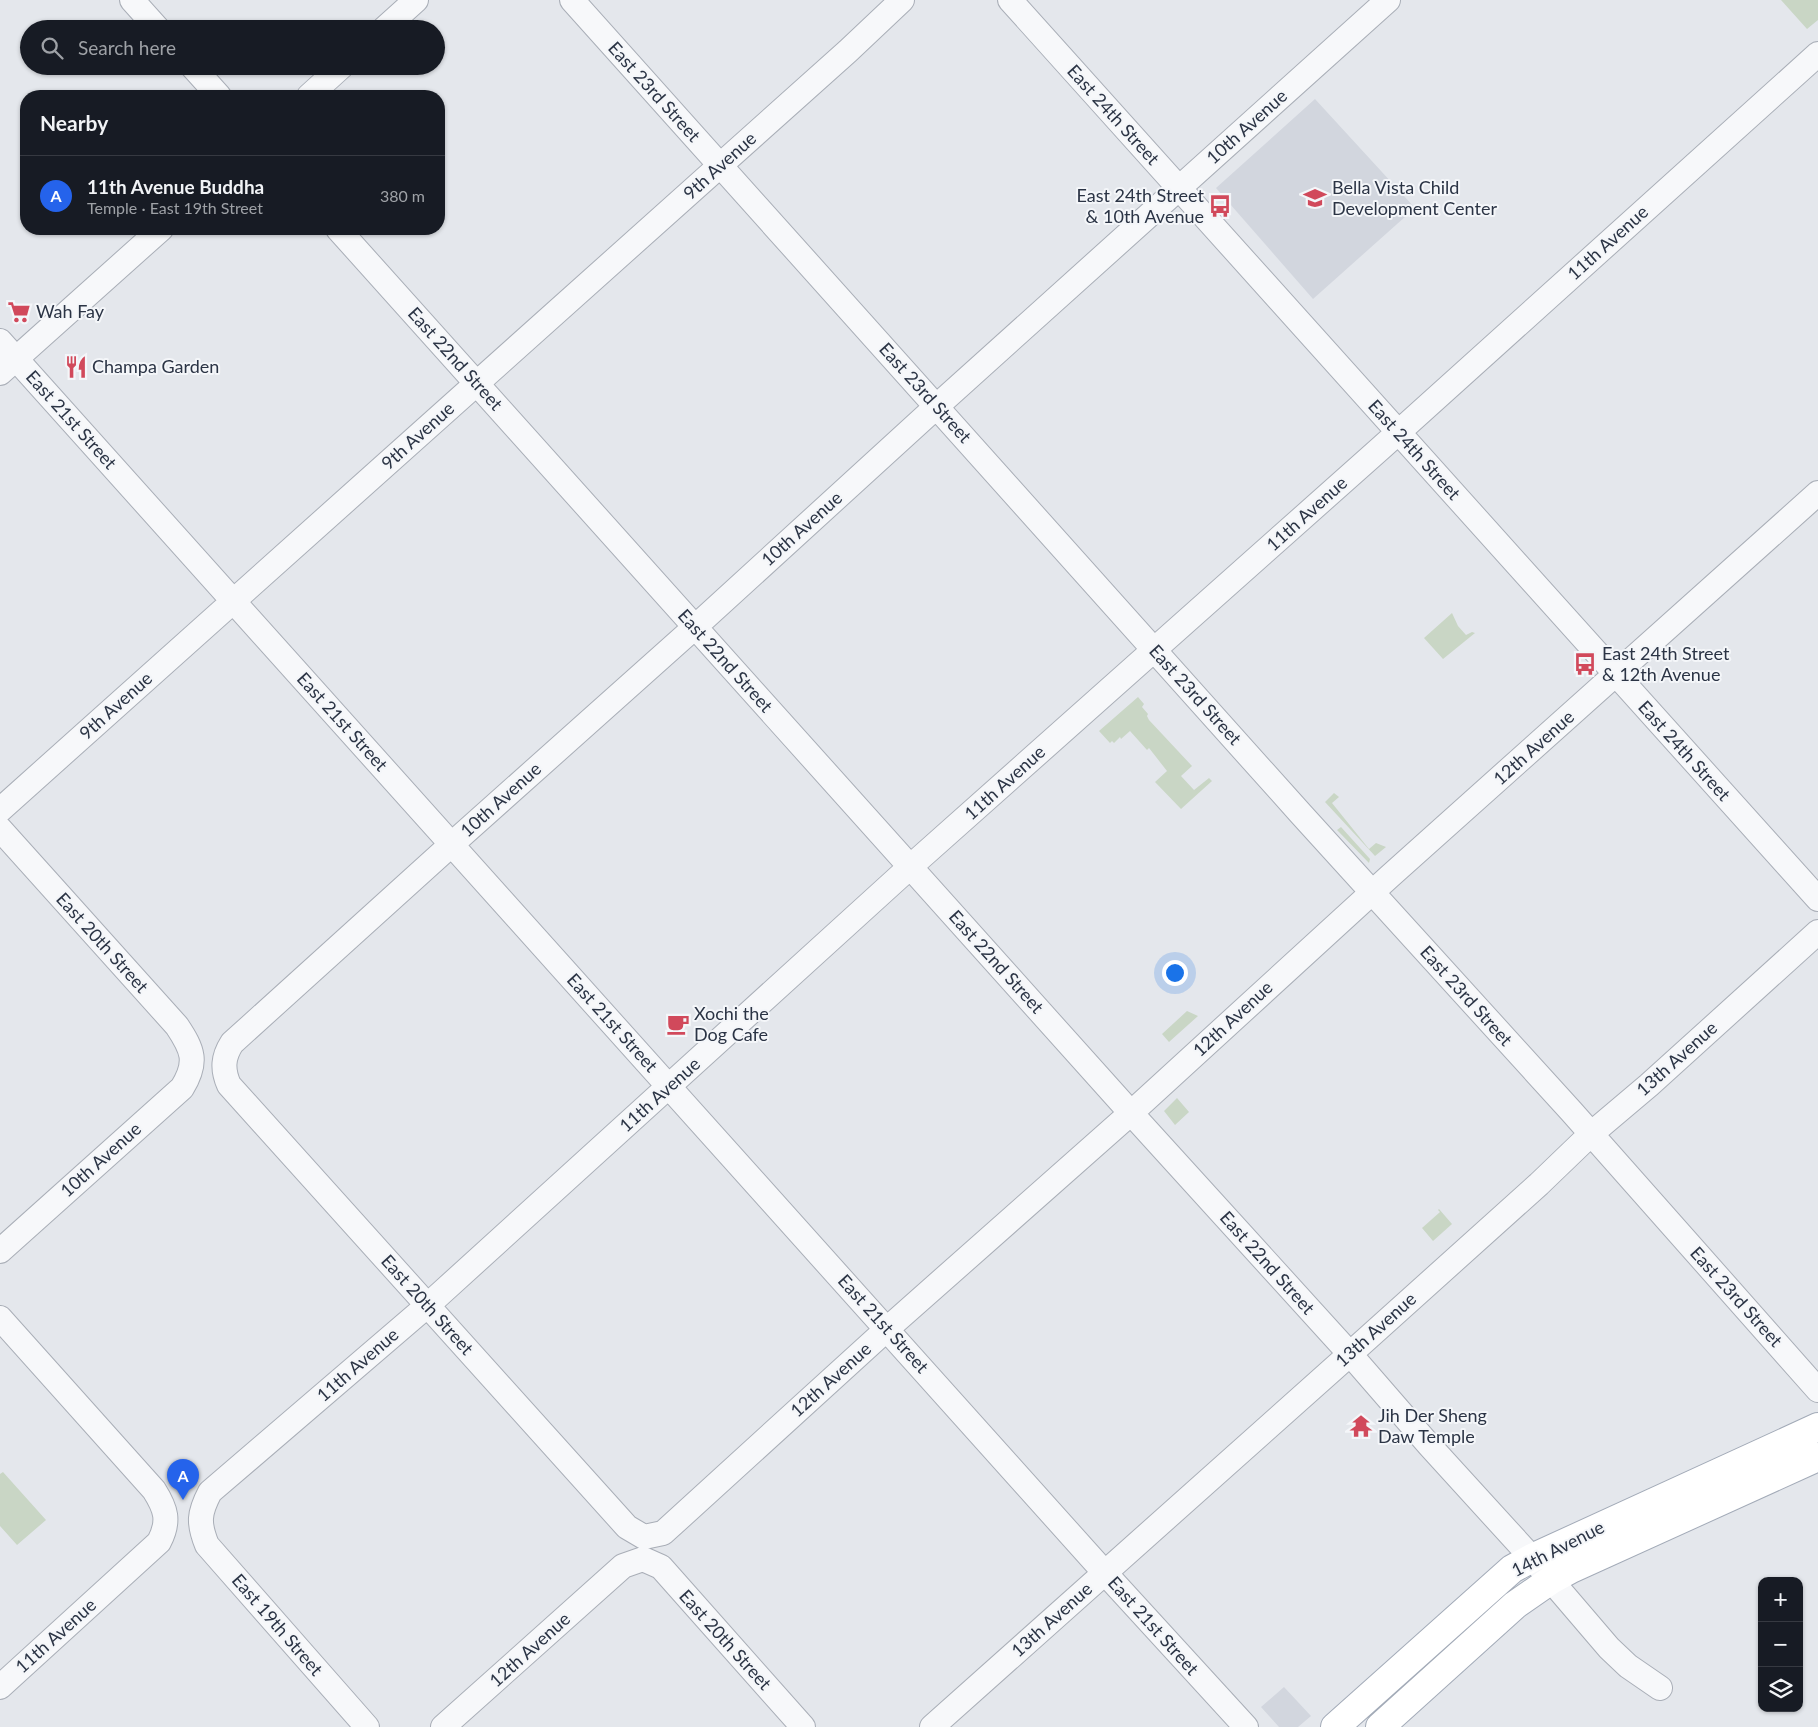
<!DOCTYPE html>
<html lang="en">
<head>
<meta charset="utf-8">
<style>
  body { margin:0; font-family:Lato,sans-serif; background:#20242c; color:#f1f3f6 }
  .controls { position:absolute; right:15px; bottom:15px; display:grid; overflow:hidden; border-radius:10px; box-shadow:0 1px 4px #0004 }
  .controls button { width:45px; height:45px; display:grid; place-items:center; padding:0; border:0; border-bottom:1px solid #363941; background:#171b24; color:#f1f3f6; font:25px sans-serif }
  .you { position:absolute; left:1174px; top:972px; width:18px; height:18px; margin:-12px; border:4px solid #fff; border-radius:50%; background:#1a73e8; box-shadow:0 0 0 8px #1a73e833 }
  .badge { display:grid; place-items:center; width:32px; height:32px; border-radius:50%; background:#2563eb; color:#fff; font-size:16px; font-weight:700 }
  .pin { position:absolute; translate:-50% -41px; filter:drop-shadow(0 1px 2px #0008) }
  .pin::after { content:''; position:absolute; top:26px; width:18px; height:15px; background:inherit; clip-path:polygon(0 0,100% 0,50% 100%) }
  .list { margin:0; padding:0; list-style:none }
  h2 { display:flex; justify-content:space-between; align-items:center; height:65px; margin:0; padding:0 20px; font-size:21px }
  h2 small { font-size:16px; font-weight:400; color:#9ea1a6 }
  .list li { display:grid; grid-template-columns:32px 1fr auto; gap:15px; align-items:center; box-sizing:border-box; height:80px; padding:0 20px; border-top:1px solid #363941 }
  .list b { display:block; font-size:19px; white-space:nowrap }
  .list p { margin:0; font-size:16px; white-space:nowrap; color:#9ea1a6 }
  .list em { font-size:16px; font-style:normal; color:#9ea1a6 }
  .icon { flex:none; width:28px; height:28px; fill:none; stroke:currentColor; stroke-width:2; stroke-linecap:round; stroke-linejoin:round }
  .map { position:relative; flex:none; width:1818px; height:1727px; overflow:hidden }
  .search { position:absolute; background:#171b24; box-shadow:0 1px 4px #0004; left:20px; top:20px; width:425px; height:55px; display:flex; align-items:center; gap:12px; box-sizing:border-box; padding:0 18px; border-radius:28px; color:#9ea1a6; font-size:19px }
  .panel { position:absolute; background:#171b24; box-shadow:0 1px 4px #0004; left:20px; top:90px; width:425px; height:145px; border-radius:20px }
  .map>svg:first-child { display:block }
  .built { fill:#d2d6de }
  .green { fill:#c9d6c5 }
  .lines { fill:none; stroke-linecap:round; stroke-linejoin:round }
  .minor-casing { stroke:#a9aeb7; stroke-width:26 }
  .major-casing { stroke:#a3abb8; stroke-width:30 }
  .minor { stroke:#f7f8fa; stroke-width:24 }
  .major { stroke:#fff; stroke-width:28 }
  .labels { text-anchor:middle; stroke-width:4; stroke-linejoin:round; paint-order:stroke }
  .street-label { font-size:18px; fill:#2b3445; stroke:#f4f6f9 }
  .poi-label { font-size:18px; fill:#2b3445; stroke:#f4f6f9; text-anchor:start }
</style>
</head>
<body>
<div class="map">
<svg width="1818" height="1727" viewBox="0 0 1818 1727">
  <rect width="100%" height="100%" fill="#e4e7ec"/>
  <path class="built" d="M1315 99 1415 208 1313 299 1216 188Z
    M1284 1687 1311 1716 1298 1727H1279L1261 1707Z"/>
  <path class="green" d="M1781 0H1818V20L1807 29Z
    M1452 613 1458 626 1466 635 1472 632 1475 633 1443 659 1424 638Z
    M1138 697 1144 704 1142 707 1148 714 1147 716 1149 720 1192 766 1181 776 1194 790 1209 778 1212 781 1181 809 1155 782 1167 771 1149 748 1147 750 1130 731 1121 739 1120 737 1114 743 1112 741 1110 743 1099 731Z
    M1334 793 1339 797 1332 803 1369 849 1376 843 1386 847 1375 856 1325 802Z
    M1341 827 1370 859 1369 863 1337 830Z
    M1187 1011 1198 1016 1169 1042 1162 1034Z
    M1177 1098 1189 1112 1175 1125 1164 1111Z
    M1439 1209 1452 1224 1433 1241 1422 1228 1440 1212 1438 1210Z
    M3 1472 46 1520 17 1545 0 1526V1474Z"/>
  <g class="lines">
    <defs>
      <path id="minor" d="M132 0 158 29
        M572 0 1301 814 1571 1111 1818 1390
        M1010 0 1818 899
        M1388 0 937 406 695 627 452 844 232 1043C223 1057 222 1069 229 1085L627 1527 644 1537 663 1533 887 1329 1131 1113 1389 877 1818 493
        M384 29 416 0
        M192 66 219 96
        M309 96 342 66
        M338 229 1131 1113 1350 1354 1429 1445 1532 1558 1609 1648 1628 1666 1660 1688
        M0 341 1105 1573 1246 1727
        M0 373 161 229
        M0 810 848 51 902 0
        M0 829 177 1026C193 1050 198 1062 182 1088L0 1251
        M0 1318 154 1490C166 1509 170 1521 159 1542L0 1687
        M367 1727 207 1545C198 1523 199 1513 210 1492L428 1305 910 867 1382 447 1818 54
        M443 1727 623 1566 643 1559 661 1567 803 1727
        M932 1727 1350 1354 1539 1184 1591 1134 1649 1085 1818 932"/>
      <path id="major" d="M1335 1727 1512 1569 1532 1558 1818 1427
        M1380 1727 1515 1605 1551 1580 1571 1569 1818 1457"/>
    </defs>
    <use href="#minor" class="minor-casing"/>
    <use href="#major" class="major-casing"/>
    <use href="#minor" class="minor"/>
    <use href="#major" class="major"/>
  </g>
  <defs>
    <symbol id="school-bare" viewBox="-9 -9 18 18"><path d="M0-5L7-2L0 1L-7-2ZM-4 1L0 2.5L4 1V4Q0 6-4 4Z" fill="#d1495b" stroke="#f4f6f9" stroke-width="2.5" paint-order="stroke"/></symbol>
    <symbol id="bus-bare" viewBox="-9 -9 18 18"><path d="M-5-6H5V4H4V6H2V4H-2V6H-4V4H-5ZM-3.5-4V0h7V-4ZM-3.5 1.2v1.5H-2V1.2ZM2 1.2v1.5H3.5V1.2Z" fill="#d1495b" stroke="#f4f6f9" stroke-width="2.5" paint-order="stroke"/></symbol>
    <symbol id="supermarket-bare" viewBox="-9 -9 18 18"><path d="M-6-5.5h2.5l.6 2H6L4.5 2H-2.5L-4.4-4H-6ZM-1.5 3.2a1.3 1.3 0 1 0 .1 0ZM3 3.2a1.3 1.3 0 1 0 .1 0Z" fill="#d1495b" stroke="#f4f6f9" stroke-width="2.5" paint-order="stroke"/></symbol>
    <symbol id="restaurant-bare" viewBox="-9 -9 18 18"><path d="M-5-6h1v4h1v-4h1v4h1v-4h1v5L-1.5 .5V6h-2V.5L-5-1ZM5-6V6H3V1.5H1.5Q1.5-4 5-6Z" fill="#d1495b" stroke="#f4f6f9" stroke-width="2.5" paint-order="stroke"/></symbol>
    <symbol id="cafe-bare" viewBox="-9 -9 18 18"><path d="M-5.5-4.5H6V0H3Q3 3.5 0 3.5H-2.5Q-5.5 3.5-5.5 0ZM3-3.2v2h1.7v-2ZM-6 4.5H4V6H-6Z" fill="#d1495b" stroke="#f4f6f9" stroke-width="2.5" paint-order="stroke"/></symbol>
    <symbol id="temple-bare" viewBox="-9 -9 18 18"><path d="M0-6L5-2H3V0L6.5 2.5H4V6H1.5V3h-3V6H-4V2.5H-6.5L-3 0V-2H-5Z" fill="#d1495b" stroke="#f4f6f9" stroke-width="2.5" paint-order="stroke"/></symbol>
  </defs>
  <g fill-rule="evenodd">
    <use href="#school-bare" x="1299" y="182" width="32" height="32"/>
    <use href="#bus-bare" x="1204" y="190" width="32" height="32"/>
    <use href="#supermarket-bare" x="3" y="296" width="32" height="32"/>
    <use href="#restaurant-bare" x="60" y="351" width="32" height="32"/>
    <use href="#bus-bare" x="1569" y="648" width="32" height="32"/>
    <use href="#cafe-bare" x="662" y="1008" width="32" height="32"/>
    <use href="#temple-bare" x="1345" y="1410" width="32" height="32"/>
  </g>
  <g class="labels">
    <g class="street-label">
      <text transform="translate(654 92) rotate(48)" y="6">East 23rd Street</text>
      <text transform="translate(1113 115) rotate(48)" y="6">East 24th Street</text>
      <text transform="translate(1247 127) rotate(-42)" y="6">10th Avenue</text>
      <text transform="translate(720 166) rotate(-42)" y="6">9th Avenue</text>
      <text transform="translate(1608 243) rotate(-42)" y="6">11th Avenue</text>
      <text transform="translate(455 359) rotate(48)" y="6">East 22nd Street</text>
      <text transform="translate(925 393) rotate(48)" y="6">East 23rd Street</text>
      <text transform="translate(71 420) rotate(48)" y="6">East 21st Street</text>
      <text transform="translate(418 436) rotate(-42)" y="6">9th Avenue</text>
      <text transform="translate(1414 450) rotate(48)" y="6">East 24th Street</text>
      <text transform="translate(1307 514) rotate(-42)" y="6">11th Avenue</text>
      <text transform="translate(802 529) rotate(-42)" y="6">10th Avenue</text>
      <text transform="translate(725 661) rotate(48)" y="6">East 22nd Street</text>
      <text transform="translate(1195 695) rotate(48)" y="6">East 23rd Street</text>
      <text transform="translate(116 706) rotate(-42)" y="6">9th Avenue</text>
      <text transform="translate(342 722) rotate(48)" y="6">East 21st Street</text>
      <text transform="translate(1534 748) rotate(-42)" y="6">12th Avenue</text>
      <text transform="translate(1684 751) rotate(48)" y="6">East 24th Street</text>
      <text transform="translate(1005 783) rotate(-42)" y="6">11th Avenue</text>
      <text transform="translate(501 800) rotate(-42)" y="6">10th Avenue</text>
      <text transform="translate(102 943) rotate(48)" y="6">East 20th Street</text>
      <text transform="translate(996 962) rotate(48)" y="6">East 22nd Street</text>
      <text transform="translate(1466 996) rotate(48)" y="6">East 23rd Street</text>
      <text transform="translate(1233 1019) rotate(-43)" y="6">12th Avenue</text>
      <text transform="translate(612 1023) rotate(48)" y="6">East 21st Street</text>
      <text transform="translate(1677 1059) rotate(-42)" y="6">13th Avenue</text>
      <text transform="translate(660 1095) rotate(-42)" y="6">11th Avenue</text>
      <text transform="translate(101 1160) rotate(-42)" y="6">10th Avenue</text>
      <text transform="translate(1267 1263) rotate(48)" y="6">East 22nd Street</text>
      <text transform="translate(1736 1297) rotate(48)" y="6">East 23rd Street</text>
      <text transform="translate(427 1305) rotate(48)" y="6">East 20th Street</text>
      <text transform="translate(883 1324) rotate(48)" y="6">East 21st Street</text>
      <text transform="translate(1376 1330) rotate(-42)" y="6">13th Avenue</text>
      <text transform="translate(358 1365) rotate(-41)" y="6">11th Avenue</text>
      <text transform="translate(831 1380) rotate(-42)" y="6">12th Avenue</text>
      <text transform="translate(1558 1549) rotate(-27)" y="6">14th Avenue</text>
      <text transform="translate(1052 1620) rotate(-42)" y="6">13th Avenue</text>
      <text transform="translate(277 1625) rotate(49)" y="6">East 19th Street</text>
      <text transform="translate(1153 1626) rotate(48)" y="6">East 21st Street</text>
      <text transform="translate(56 1636) rotate(-42)" y="6">11th Avenue</text>
      <text transform="translate(725 1640) rotate(48)" y="6">East 20th Street</text>
      <text transform="translate(530 1650) rotate(-42)" y="6">12th Avenue</text>
    </g>
    <g class="poi-label">
      <text x="1332" y="194">Bella Vista Child<tspan x="1332" dy="21">Development Center</tspan></text>
      <text x="1204" y="202" text-anchor="end">East 24th Street<tspan x="1204" dy="21">&amp; 10th Avenue</tspan></text>
      <text x="36" y="318">Wah Fay</text>
      <text x="92" y="373">Champa Garden</text>
      <text x="1602" y="660">East 24th Street<tspan x="1602" dy="21">&amp; 12th Avenue</tspan></text>
      <text x="694" y="1020">Xochi the<tspan x="694" dy="21">Dog Cafe</tspan></text>
      <text x="1378" y="1422">Jih Der Sheng<tspan x="1378" dy="21">Daw Temple</tspan></text>
    </g>
  </g>
</svg>
<div class="controls">
<button>+</button>
<button>−</button>
<button><svg class="icon" aria-label="layers" viewBox="0 0 24 24"><path d="M12 4l9 5-9 5-9-5zM3 14l9 5 9-5"/></svg></button>
</div>
<div class="you"></div>
<div class="pin badge" style="left:183px;top:1500px">A</div>
<div class="search"><svg class="icon" aria-label="search" viewBox="0 0 24 24"><circle cx="10" cy="10" r="6"/><path d="M15 15l6 6"/></svg>Search here</div>
<section class="panel">
<h2>Nearby<small></small></h2>
<ul class="list">
<li><span class="badge">A</span><div><b>11th Avenue Buddha</b><p>Temple · East 19th Street</p></div><em>380 m</em></li>
</ul>
</section>
</div>
</body>
</html>
